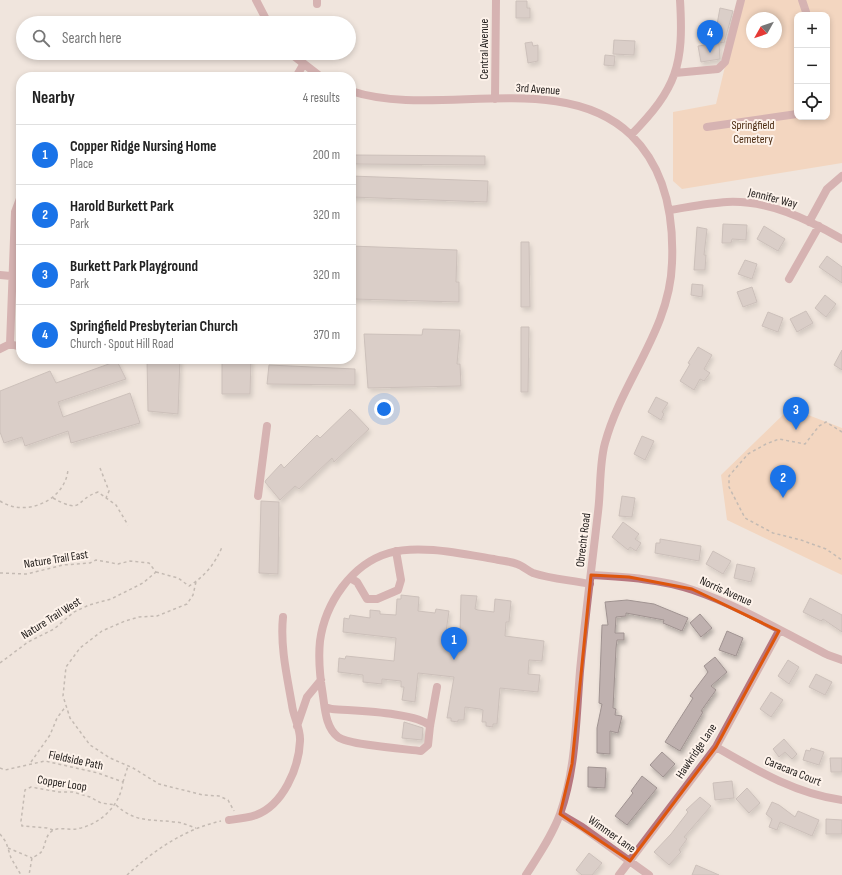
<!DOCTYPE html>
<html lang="en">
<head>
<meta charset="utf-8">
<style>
  body { margin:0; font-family:"Sofia Sans Condensed",sans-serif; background:#f6f6f6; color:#222 }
  .controls { position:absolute; right:12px; top:12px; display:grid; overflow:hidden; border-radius:8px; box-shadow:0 2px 6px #0003 }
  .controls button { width:36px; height:36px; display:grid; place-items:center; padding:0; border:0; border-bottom:1px solid #e0e0e0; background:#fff; color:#222; font:20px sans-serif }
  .compass { position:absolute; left:746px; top:12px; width:36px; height:36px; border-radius:50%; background:#fff; box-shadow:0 2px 6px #0003; rotate:230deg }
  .you { position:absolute; left:384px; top:409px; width:14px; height:14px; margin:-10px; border:3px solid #fff; border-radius:50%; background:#1a73e8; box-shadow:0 0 0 6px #1a73e833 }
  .badge { display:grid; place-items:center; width:26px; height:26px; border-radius:50%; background:#1a73e8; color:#fff; font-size:13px; font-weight:700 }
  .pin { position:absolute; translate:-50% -33px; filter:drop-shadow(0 1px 2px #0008) }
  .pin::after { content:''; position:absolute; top:21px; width:14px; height:12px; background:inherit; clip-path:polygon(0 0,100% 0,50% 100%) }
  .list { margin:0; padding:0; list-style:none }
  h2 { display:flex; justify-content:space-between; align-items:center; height:52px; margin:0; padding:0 16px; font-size:17px }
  h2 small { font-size:13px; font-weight:400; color:#767676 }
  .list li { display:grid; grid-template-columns:26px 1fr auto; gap:12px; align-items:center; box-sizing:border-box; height:60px; padding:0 16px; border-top:1px solid #e0e0e0 }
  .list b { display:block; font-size:15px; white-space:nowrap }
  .list p { margin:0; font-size:13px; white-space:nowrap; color:#767676 }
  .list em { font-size:13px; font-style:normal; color:#767676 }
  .icon { flex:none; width:22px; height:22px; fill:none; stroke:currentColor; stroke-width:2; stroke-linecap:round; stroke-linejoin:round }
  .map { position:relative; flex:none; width:842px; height:875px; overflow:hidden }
  .search { position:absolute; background:#fff; box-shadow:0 2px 6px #0003; left:16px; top:16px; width:340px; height:44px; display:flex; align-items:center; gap:10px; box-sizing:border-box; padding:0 14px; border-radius:22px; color:#767676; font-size:15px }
  .panel { position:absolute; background:#fff; box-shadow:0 2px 6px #0003; left:16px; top:72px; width:340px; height:292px; border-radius:16px }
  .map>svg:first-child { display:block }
  .green { fill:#f5c49e; fill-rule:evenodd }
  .building { fill:#bfb1af; stroke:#a09391; filter:url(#shadow) }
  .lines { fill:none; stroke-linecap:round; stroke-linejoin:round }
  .path { stroke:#8e8681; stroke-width:1.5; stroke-dasharray:3 3; stroke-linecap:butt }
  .minor { stroke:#b7767f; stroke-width:8 }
  .marked { fill:none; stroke:#de560d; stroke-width:3; stroke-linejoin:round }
  .labels { text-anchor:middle; stroke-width:4; stroke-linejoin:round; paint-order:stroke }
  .street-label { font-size:12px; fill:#1e1a18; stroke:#fdf2ea }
  .park-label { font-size:12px; fill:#4b2b11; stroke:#fdf2ea }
</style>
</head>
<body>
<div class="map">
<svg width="842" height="875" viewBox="0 0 842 875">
  <defs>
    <filter id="shadow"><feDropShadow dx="2" dy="3.5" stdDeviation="2" flood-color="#0004"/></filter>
  </defs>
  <rect width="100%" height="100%" fill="#f0e5dd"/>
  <path class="green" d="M741 0H842V163L682 189 673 181V112L716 104ZM797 15H827V117H797ZM752 18H776V42H752Z
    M790 408 842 428V575L727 520 721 475Z"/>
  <path class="building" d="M516 1H527V8H530V18H516Z
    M720 8 733 11 724 43 714 41Z
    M614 40 635 41 634 55 613 54Z
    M532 42 533 46 538 45V61L528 63 525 43Z
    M719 43 720 59 701 62 698 46Z
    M605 55 615 56 614 66 604 65Z
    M354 155 485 156V165L354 164Z
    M351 176 488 181 487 202 351 197Z
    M723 224 747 225 746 240 732 239 731 243H722Z
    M764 226 785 239 778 251 757 239Z
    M697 227 707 229 704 255H706L705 270H694Z
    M521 242H529L530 307H521Z
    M351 246 457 250 456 282H459V302L353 299V266H351Z
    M827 256 842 267V283L819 267Z
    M745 260 757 264 752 279 738 274Z
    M692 284 703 285 702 297 691 295Z
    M752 287 757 302 743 307 737 292Z
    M825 295 836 304 826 317 815 308Z
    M806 311 813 323 797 332 790 319Z
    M768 312 783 318 778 332 762 326Z
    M521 327H529L528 392H521Z
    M423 329 460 330 457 364H460L461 386 368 388 364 334 422 335Z
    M698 347 712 355 704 369 710 373 704 381 700 379 694 390 680 381 690 364 688 363Z
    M842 350V370L834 365Z
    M147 359H180L178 414 148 411Z
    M222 359H251L250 394H222Z
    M117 361 126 379 58 402 63 417 130 393 140 423 71 443 68 431 25 446 22 437 4 443 0 432V391L50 371 56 383Z
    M269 365 355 369V385L267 384Z
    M656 397 668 403 662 412 664 414 661 420 648 412Z
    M350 409 369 429 334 462 332 458 299 489 295 486 280 500 265 482 266 480 281 464 284 468 317 435 320 438Z
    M642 436 654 441 645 460 634 454Z
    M622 496 635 498 632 517 619 516Z
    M261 501 279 502 278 574 259 573Z
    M623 522 639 534 635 539 641 543 636 551 630 547 628 550 612 537Z
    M660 539 701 546 699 561 655 553 656 543H660Z
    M713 551 731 561 723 574 706 564Z
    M737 564 755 568 751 582 734 578Z
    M401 595 419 597 418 611 435 613 436 609 449 611 446 632 460 634 461 595 477 596 475 609 478 610 494 612 495 599 511 601 509 622H506L505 636 544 641 542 661 529 660 528 674 540 675 538 692 500 688 497 724H493V727L486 726V722H482L483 710 480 709 465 707 464 720H458V722L451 721V718H447L454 677 418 673 415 702 402 700 404 687H401V681L382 679V684L363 682V675L338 672 339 658 345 659 346 656 394 661 396 638 343 632 344 618 349 619 350 615 370 618V610L380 611V614L396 615 397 599H401Z
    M810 598 842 615V632L823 619 821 621 803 612Z
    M627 600 654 604 688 618 682 631 663 623 664 620 626 613V616L616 617 615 633H624V640H617L616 648 613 708 616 709 615 715 622 716 618 733 610 731V754L597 753V728L602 704 599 703 602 625H608L605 602Z
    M700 614 712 628 701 637 690 623Z
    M727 631 743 638 736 656 719 650Z
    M715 657 727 672 711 686 716 690 701 711 703 712 680 751 665 742 693 698 690 696 708 672 704 666Z
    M788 660 799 667 789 684 778 676Z
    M816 674 832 682 825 695 809 687Z
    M771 692 783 700 771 717 760 709Z
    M404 722 423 728 422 740 402 738Z
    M784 739 797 754 792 759 785 752 779 757 773 749Z
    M811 748 824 752 819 765 803 760 806 750 810 751Z
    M662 752 675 764 663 777 650 765Z
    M830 758H842V772H831Z
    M588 767 606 768 605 788 588 787Z
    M642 776 657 788 627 825 615 816 633 793 631 791Z
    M732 781 734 798 715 800 713 783Z
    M747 788 760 803 749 813 736 799Z
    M700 797 711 806 684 837 687 839 679 850 681 852 669 865 654 852 671 834 688 812 686 810Z
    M772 802 779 805 795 817 798 811 819 820 812 836 780 822 777 830 769 827 772 819 766 814Z
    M826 819 842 820V834H826Z
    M589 853 602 863 592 875H582L576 870Z
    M696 865 719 875H692Z"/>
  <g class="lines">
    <path class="path" d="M842 432 826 422 819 426 805 444 779 439 766 444 748 454 729 476V487L745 518 773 533 801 540 826 549 842 560
      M100 468 109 491 106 498
      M53 498C84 515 74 500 98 492L116 505 128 525
      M0 501C26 518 66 500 68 469
      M156 572 178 578 189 586C204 577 215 564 222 547
      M0 573 27 574 63 565 90 563 96 560 118 564 130 561 149 563 156 572
      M196 582 193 595 187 604 157 616 139 617 125 621 102 631 80 648 66 667 63 696 70 718 90 745 110 758 133 768 159 784 203 795 219 796 228 800 234 811
      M0 663 28 642 54 629 74 612 89 605 111 599 143 583 156 572
      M31 762 50 735 57 718 66 706
      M0 768 5 770 45 761 98 773 123 782C120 806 100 825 76 829 69 830 60 827 54 830 45 834 46 844 42 851 39 855 35 856 32 858L29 875
      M123 782 128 766
      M116 805C135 823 151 819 175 822 182 822 189 826 196 828
      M53 830 47 828 22 826 21 821 25 790 31 787 59 792H73L90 797 101 803 116 805
      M0 834 6 842 11 858 21 875
      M8 848 32 858
      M127 875C154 850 185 829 221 821"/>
    <path class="minor" d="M256 0 268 23
      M317 0V4
      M802 0 807 15
      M290 53 321 77
      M675 73 718 69 725 62 741 0
      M296 77 303 65
      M351 91C435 119 562 68 631 135 666 169 674 216 672 263 670 330 622 380 605 443 599 465 601 489 598 512 592 565 585 618 580 671 576 719 576 769 560 814 552 836 538 856 526 875
      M495 99 496 0
      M707 127 797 114
      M631 135C677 88 684 65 680 0
      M670 210C689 207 708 203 727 202 769 200 807 219 842 239
      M809 222 827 189 842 176
      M0 275 21 277
      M789 279 819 226
      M10 344 21 347
      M0 349 10 344 15 212 21 196
      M258 496 267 426
      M591 575C625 577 661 579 693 590 740 606 784 633 828 655L842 660
      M350 578 357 582 367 599H377L398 590 401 580 396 551
      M437 687 430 726 428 745 421 751C405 749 349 745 338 737 326 728 325 710 323 696 320 678 318 660 320 641 325 604 351 564 389 553 419 544 463 554 494 559 501 561 510 561 517 564 523 566 528 571 533 573 551 579 571 580 590 584
      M325 707 332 709C353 711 417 712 430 726
      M297 726 307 697 321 680
      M716 747C756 770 796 794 842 800
      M560 814 582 827 649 875
      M229 820C237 819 248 818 256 815 283 805 299 768 300 741 301 729 293 716 292 705 287 676 280 646 283 617
      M619 875 716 747 779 631"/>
  </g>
  <path d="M0 0H842V875H0ZM591 575 629 577 692 589 779 631 716 747 630 861 560 814 572 764Z" fill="#f0e5dd" fill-opacity=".55" fill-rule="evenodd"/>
  <path class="marked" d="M591 575 629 577 692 589 779 631 716 747 630 861 560 814 572 764Z"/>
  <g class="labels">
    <g class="street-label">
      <text transform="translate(484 49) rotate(-90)" y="4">Central Avenue</text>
      <text transform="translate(538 89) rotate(4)" y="4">3rd Avenue</text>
      <text transform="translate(773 198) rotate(14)" y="4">Jennifer Way</text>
      <text transform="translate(583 540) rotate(-83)" y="4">Obrecht Road</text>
      <text transform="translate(56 559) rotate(-9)" y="4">Nature Trail East</text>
      <text transform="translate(726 591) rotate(24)" y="4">Norris Avenue</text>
      <text transform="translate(51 618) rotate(-32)" y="4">Nature Trail West</text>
      <text transform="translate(696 751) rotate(-56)" y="4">Hawkridge Lane</text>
      <text transform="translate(76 760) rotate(12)" y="4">Fieldside Path</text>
      <text transform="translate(793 771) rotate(22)" y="4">Caracara Court</text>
      <text transform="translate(62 783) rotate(9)" y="4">Copper Loop</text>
      <text transform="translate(612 834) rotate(35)" y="4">Wimmer Lane</text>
    </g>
    <g class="park-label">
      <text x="753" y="129">Springfield<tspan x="753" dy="14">Cemetery</tspan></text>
    </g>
  </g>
</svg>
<div class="controls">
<button>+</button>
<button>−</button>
<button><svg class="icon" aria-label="locate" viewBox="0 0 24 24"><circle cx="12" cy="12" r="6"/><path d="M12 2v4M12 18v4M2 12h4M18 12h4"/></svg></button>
</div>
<svg class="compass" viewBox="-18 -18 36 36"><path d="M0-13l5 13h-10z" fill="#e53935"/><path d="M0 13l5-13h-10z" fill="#767676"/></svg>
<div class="you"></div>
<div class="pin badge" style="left:454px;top:660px">1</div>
<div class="pin badge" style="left:783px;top:498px">2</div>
<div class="pin badge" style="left:796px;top:430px">3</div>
<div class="pin badge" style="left:710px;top:53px">4</div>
<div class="search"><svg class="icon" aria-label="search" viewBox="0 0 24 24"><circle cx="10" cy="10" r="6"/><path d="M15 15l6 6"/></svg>Search here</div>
<section class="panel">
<h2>Nearby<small>4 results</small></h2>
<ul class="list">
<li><span class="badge">1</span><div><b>Copper Ridge Nursing Home</b><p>Place</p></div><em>200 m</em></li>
<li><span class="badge">2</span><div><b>Harold Burkett Park</b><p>Park</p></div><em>320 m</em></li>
<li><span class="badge">3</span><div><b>Burkett Park Playground</b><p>Park</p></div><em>320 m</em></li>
<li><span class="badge">4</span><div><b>Springfield Presbyterian Church</b><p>Church · Spout Hill Road</p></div><em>370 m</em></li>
</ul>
</section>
</div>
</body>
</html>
